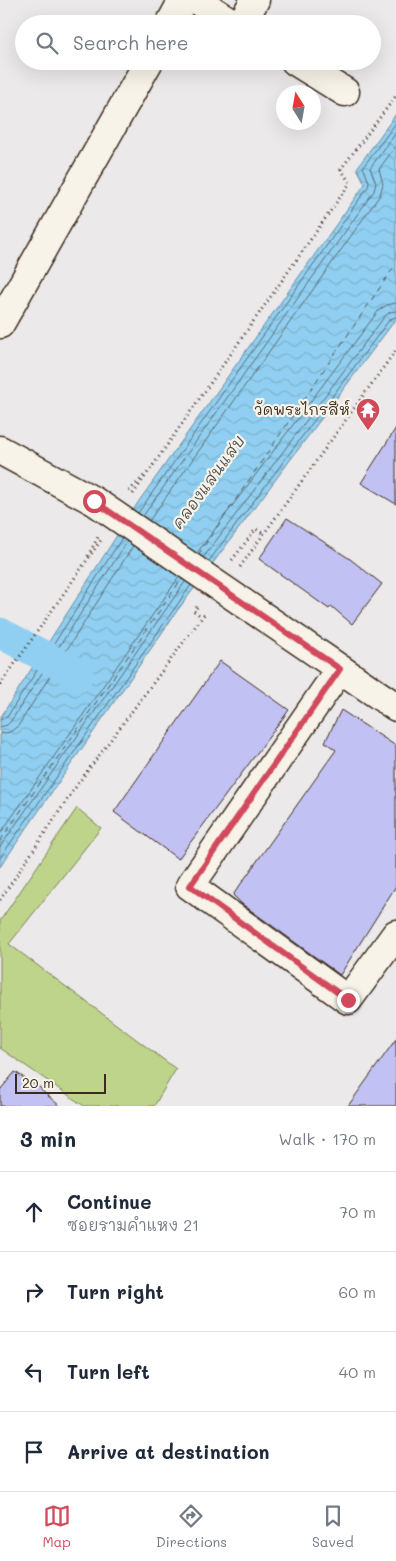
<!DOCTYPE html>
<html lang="en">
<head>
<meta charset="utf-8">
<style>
  body { margin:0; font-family:Mali,"Playpen Sans Thai",sans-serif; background:#f2f2f3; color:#1f2937 }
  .compass { position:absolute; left:276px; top:85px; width:45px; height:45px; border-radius:50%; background:#fff; box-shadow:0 5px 20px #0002; rotate:349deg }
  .scale { position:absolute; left:15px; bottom:12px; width:91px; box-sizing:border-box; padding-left:5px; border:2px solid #3b2a1e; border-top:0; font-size:14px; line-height:18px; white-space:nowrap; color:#3b2a1e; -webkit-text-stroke:4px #f7f3e8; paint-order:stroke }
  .stop { position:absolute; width:15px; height:15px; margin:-11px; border:4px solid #d1495b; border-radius:50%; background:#fff }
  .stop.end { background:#d1495b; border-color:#fff; box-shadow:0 1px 5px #0008 }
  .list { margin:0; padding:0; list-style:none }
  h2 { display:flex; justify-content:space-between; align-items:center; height:65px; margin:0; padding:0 20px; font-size:21px }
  h2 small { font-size:16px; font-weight:400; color:#747a83 }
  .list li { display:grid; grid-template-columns:32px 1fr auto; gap:15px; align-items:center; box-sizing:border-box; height:80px; padding:0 20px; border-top:1px solid #e0e1e3 }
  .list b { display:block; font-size:19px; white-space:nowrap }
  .list p { margin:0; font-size:16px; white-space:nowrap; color:#747a83 }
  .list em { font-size:16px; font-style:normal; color:#747a83 }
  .icon { flex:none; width:28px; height:28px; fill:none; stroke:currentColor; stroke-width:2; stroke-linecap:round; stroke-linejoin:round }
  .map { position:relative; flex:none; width:396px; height:1106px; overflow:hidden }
  .search { position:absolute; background:#fff; box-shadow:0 5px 20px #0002; left:15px; right:15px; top:15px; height:55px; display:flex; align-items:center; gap:12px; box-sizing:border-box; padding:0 18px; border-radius:28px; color:#747a83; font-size:19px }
  .sheet { height:385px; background:#fff }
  nav { display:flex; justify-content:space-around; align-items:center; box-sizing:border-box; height:70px; border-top:1px solid #e0e1e3; background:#fff; font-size:14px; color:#747a83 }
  nav a { display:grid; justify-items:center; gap:2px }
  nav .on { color:#d1495b }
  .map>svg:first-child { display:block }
  .green { fill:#bed48a; stroke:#7c7f54 }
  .water { fill:url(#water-waves); stroke:#6e8d9d }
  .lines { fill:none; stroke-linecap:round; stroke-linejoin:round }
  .shore { stroke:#5d6c72; stroke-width:1 }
  .canal { stroke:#90cff1; stroke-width:31 }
  .ferry { stroke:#505353; stroke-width:1; stroke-dasharray:6 5; stroke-linecap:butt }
  .building { fill:#c2c1f3; stroke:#3b2a1e }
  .minor-casing { stroke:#3b2a1e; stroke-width:31 }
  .path { stroke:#3b2a1e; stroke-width:3; stroke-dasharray:1 4; stroke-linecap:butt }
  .minor { stroke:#f7f3e8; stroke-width:28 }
  .minor-bridge-casing { stroke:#3b2a1e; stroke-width:31; stroke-linecap:butt }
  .minor-bridge { stroke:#f7f3e8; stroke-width:28 }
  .route { stroke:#d1495b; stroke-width:6 }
  .labels { text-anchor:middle; stroke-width:4.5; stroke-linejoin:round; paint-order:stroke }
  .poi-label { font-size:15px; fill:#3b2a1e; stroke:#f7f3e8; text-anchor:end }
  .water-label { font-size:16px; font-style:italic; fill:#505353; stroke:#f7f3e8 }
</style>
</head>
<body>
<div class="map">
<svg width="396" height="1106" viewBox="0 0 396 1106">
  <defs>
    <pattern id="water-waves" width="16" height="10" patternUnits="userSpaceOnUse" patternTransform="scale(1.25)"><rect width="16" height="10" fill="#90cff1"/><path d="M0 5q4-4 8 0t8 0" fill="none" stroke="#7db2ce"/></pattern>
  </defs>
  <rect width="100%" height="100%" fill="#ece9ea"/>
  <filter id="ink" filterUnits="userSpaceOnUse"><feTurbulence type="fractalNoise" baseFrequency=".02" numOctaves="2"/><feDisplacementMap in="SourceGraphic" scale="10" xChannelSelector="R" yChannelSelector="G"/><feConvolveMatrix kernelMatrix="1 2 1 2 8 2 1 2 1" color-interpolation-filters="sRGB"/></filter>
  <g filter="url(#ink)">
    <path class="green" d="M77 808 101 828 9 944 176 1069 154 1106H84L0 1048V921Z"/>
    <path class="water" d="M396 114V319L177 611 0 867V718L139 501 365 184 357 168Z"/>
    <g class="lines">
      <path class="shore" d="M138 513 368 187 369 182 363 167 396 123
        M143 516 374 191 376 183 370 168 396 133
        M149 521 380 195 383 184 379 169 396 146
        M197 553 379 310 387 305 396 303
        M203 558 385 316 390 312 396 311
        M209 561 390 319 396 317
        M0 720 7 717 122 538
        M0 727 7 725 11 721 127 542
        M0 734 10 732 18 726 133 546
        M0 834 179 577
        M0 847 185 582
        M0 858 191 585"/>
      <path class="canal" d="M0 633 78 674"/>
      <path class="ferry" d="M198 555 396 264
        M0 841 183 577"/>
    </g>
    <path class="building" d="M396 428V504L361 483Z
      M287 518 350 559 382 584 352 624 331 606 329 609 259 559Z
      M220 661 289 710 178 859 114 812Z
      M341 710 396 746V886L340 975 242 904 233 895 336 750 325 742Z
      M396 1039V1106H348Z
      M15 1072 42 1089 41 1090 60 1106H0V1090Z"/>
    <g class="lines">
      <defs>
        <path id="minor" d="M196 0 234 24
          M170 24 183 0
          M241 24 255 0
          M295 61 345 92
          M0 324 149 61
          M0 450 94 501
          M242 602 396 707
          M340 669 190 886 348 1000 396 934"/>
      </defs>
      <use href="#minor" class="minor-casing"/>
      <path class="path" d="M129 491 144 476
        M133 494 350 183 341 169 396 96
        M88 556 98 537
        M232 560 256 529 264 534
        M240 567 396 350
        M197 607 194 611 202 617
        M0 685 101 540
        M0 900 77 785 206 612"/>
      <use href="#minor" class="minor"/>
      <defs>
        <path id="minor-bridge" d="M94 501 242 602"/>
      </defs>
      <use href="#minor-bridge" class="minor-bridge-casing"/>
      <use href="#minor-bridge" class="minor-bridge"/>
    </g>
  </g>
  <g class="lines" filter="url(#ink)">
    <path class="route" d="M94 501 340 669 190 886 348 1000"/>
  </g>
  <defs>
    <symbol id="temple-pin" viewBox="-11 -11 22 30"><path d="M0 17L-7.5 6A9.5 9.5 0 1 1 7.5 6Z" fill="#d1495b" stroke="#f7f3e8"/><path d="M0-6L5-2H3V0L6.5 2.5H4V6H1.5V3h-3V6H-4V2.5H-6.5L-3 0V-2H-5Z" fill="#fff"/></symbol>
  </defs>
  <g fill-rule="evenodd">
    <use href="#temple-pin" x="354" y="396" width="28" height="38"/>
  </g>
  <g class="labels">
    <g class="poi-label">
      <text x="350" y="415">วัดพระไกรสีห์</text>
    </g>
    <g class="water-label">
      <text transform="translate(208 482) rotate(-54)" y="6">คลองแสนแสบ</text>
    </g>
  </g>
</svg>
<svg class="compass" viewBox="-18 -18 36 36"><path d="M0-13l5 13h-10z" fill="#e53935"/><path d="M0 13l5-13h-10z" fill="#747a83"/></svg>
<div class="scale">20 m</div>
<div class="stop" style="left:94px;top:501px"></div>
<div class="stop end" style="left:348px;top:1000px"></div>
<div class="search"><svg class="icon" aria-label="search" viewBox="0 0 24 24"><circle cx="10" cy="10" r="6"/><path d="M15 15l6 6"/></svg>Search here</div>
</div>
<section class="sheet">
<h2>3 min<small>Walk · 170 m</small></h2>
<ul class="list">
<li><svg class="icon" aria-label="ahead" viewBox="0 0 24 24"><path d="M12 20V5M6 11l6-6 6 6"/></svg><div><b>Continue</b><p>ซอยรามคำแหง 21</p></div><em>70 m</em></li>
<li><svg class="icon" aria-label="right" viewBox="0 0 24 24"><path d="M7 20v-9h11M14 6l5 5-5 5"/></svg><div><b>Turn right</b></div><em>60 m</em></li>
<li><svg class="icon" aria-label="left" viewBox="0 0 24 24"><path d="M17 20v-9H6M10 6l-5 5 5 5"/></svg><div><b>Turn left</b></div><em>40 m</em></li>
<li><svg class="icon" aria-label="arrive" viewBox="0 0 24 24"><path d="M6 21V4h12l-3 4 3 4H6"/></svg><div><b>Arrive at destination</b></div></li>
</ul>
</section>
<nav>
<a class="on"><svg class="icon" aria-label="map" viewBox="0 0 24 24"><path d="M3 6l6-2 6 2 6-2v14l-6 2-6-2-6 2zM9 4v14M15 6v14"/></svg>Map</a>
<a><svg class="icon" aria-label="directions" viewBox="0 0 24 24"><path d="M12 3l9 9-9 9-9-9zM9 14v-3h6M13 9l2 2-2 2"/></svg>Directions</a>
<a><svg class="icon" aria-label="saved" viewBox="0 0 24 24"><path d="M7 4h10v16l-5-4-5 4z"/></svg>Saved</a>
</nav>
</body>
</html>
